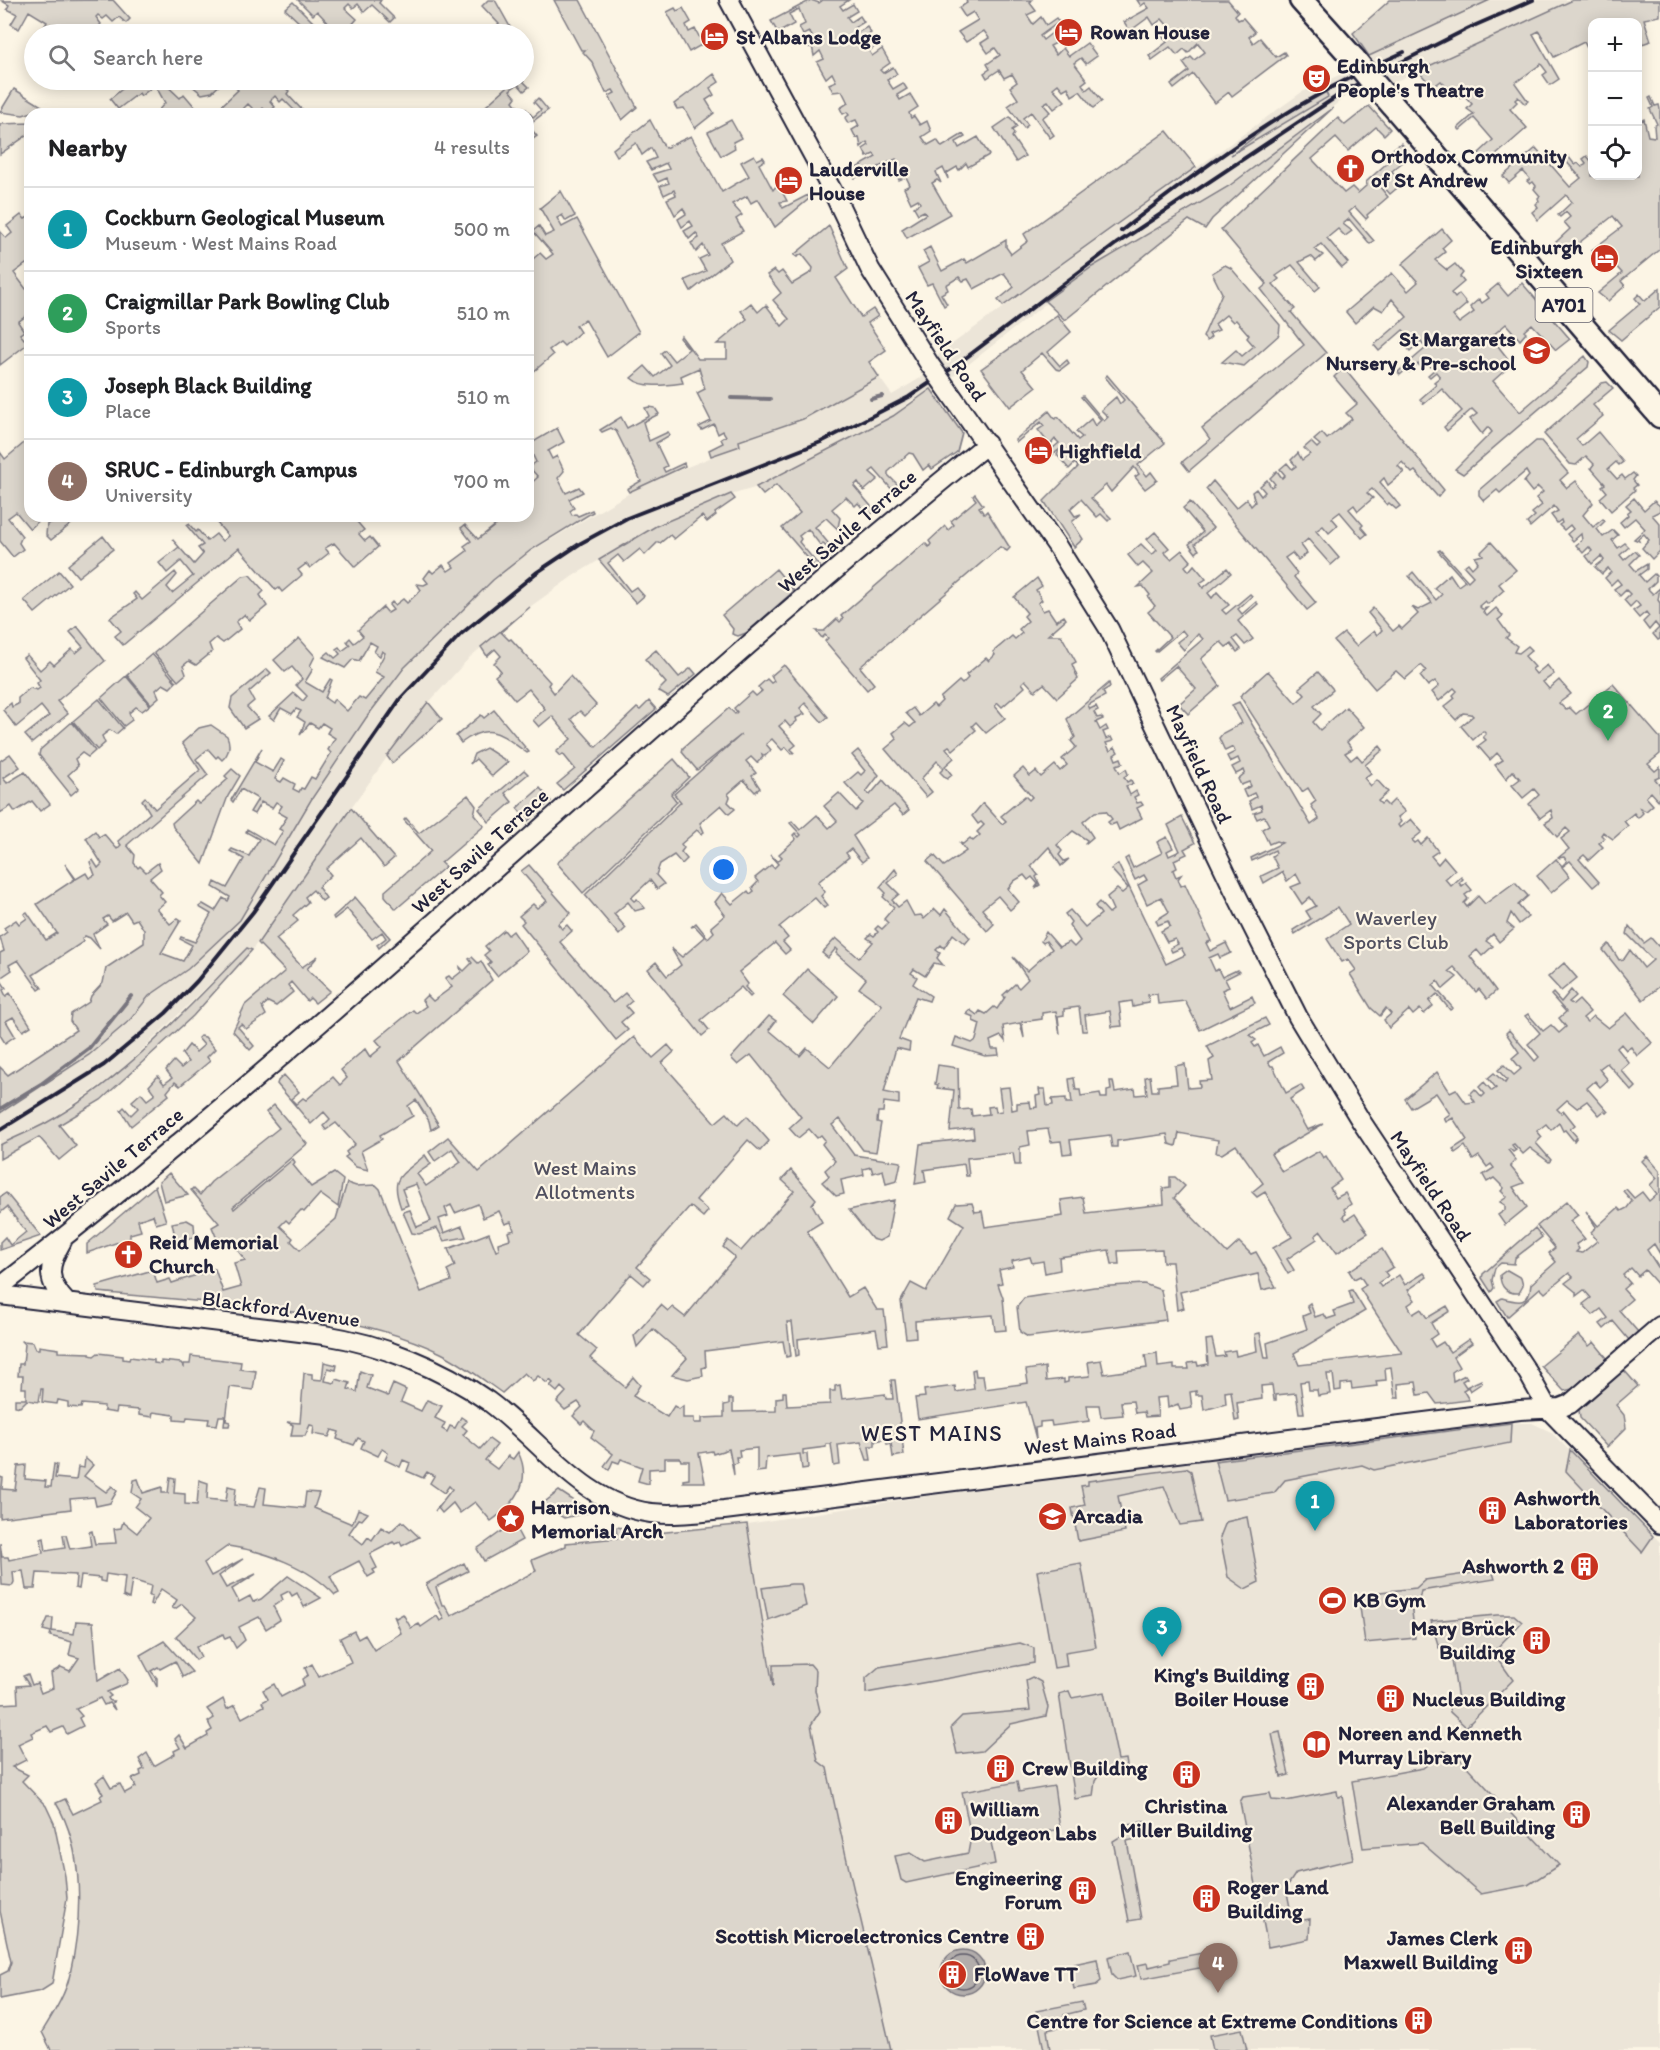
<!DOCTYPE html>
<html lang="en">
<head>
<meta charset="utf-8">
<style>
  body { margin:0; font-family:Itim,sans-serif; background:#f2f2f2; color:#202124 }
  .controls { position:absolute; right:18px; top:18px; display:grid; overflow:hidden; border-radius:12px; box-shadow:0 3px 15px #0003 }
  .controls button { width:54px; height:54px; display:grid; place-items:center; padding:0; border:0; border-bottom:2px solid #e0e0e0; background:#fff; color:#202124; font:30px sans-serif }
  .you { position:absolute; left:724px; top:870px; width:21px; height:21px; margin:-15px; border:4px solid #fff; border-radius:50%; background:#1a73e8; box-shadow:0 0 0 9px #1a73e833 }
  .badge { display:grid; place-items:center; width:39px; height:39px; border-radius:50%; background:#c8321e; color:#fff; font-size:20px; font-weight:700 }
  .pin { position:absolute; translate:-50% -50px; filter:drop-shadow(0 2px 3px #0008) }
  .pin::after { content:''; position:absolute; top:32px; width:21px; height:18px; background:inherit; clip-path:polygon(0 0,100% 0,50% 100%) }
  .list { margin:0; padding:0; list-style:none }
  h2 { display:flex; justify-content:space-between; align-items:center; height:78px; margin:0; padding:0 24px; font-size:26px }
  h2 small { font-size:20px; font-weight:400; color:#757577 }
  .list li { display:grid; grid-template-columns:39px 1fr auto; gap:18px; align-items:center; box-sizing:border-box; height:84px; padding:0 24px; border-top:2px solid #e0e0e0 }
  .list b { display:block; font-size:22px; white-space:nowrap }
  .list p { margin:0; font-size:20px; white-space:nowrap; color:#757577 }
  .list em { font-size:20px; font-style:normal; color:#757577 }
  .icon { flex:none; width:33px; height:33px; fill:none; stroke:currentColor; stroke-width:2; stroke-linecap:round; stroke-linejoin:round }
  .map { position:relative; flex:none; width:1660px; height:2050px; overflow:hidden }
  .search { position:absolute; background:#fff; box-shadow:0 3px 15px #0003; left:24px; top:24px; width:510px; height:66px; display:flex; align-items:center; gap:15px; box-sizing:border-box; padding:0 21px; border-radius:33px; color:#757577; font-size:22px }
  .panel { position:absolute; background:#fff; box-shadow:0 3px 15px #0003; left:24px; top:108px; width:510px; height:414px; border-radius:18px }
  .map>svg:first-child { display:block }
  .built { fill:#ece5d8 }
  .green { fill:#dcd6cc; stroke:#7f7c84; stroke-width:1.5 }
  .water { fill:#b2adab; stroke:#78757e; stroke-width:1.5 }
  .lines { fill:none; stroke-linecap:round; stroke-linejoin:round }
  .shore { stroke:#5c5a68; stroke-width:1.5 }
  .stream { stroke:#78757e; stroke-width:4 }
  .minor-casing { stroke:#22223b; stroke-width:22 }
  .major-casing { stroke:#22223b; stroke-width:27 }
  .minor { stroke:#fcf5e5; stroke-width:18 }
  .major { stroke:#fcf5e5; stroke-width:22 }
  .rail { stroke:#22223b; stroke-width:4 }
  .minor-bridge-casing { stroke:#22223b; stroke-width:22; stroke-linecap:butt }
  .major-bridge-casing { stroke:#22223b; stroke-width:27; stroke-linecap:butt }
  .minor-bridge { stroke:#fcf5e5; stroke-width:18 }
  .major-bridge { stroke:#fcf5e5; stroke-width:22 }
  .labels { text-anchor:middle; stroke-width:4.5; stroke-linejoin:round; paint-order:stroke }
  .shield { fill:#fcf5e5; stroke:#63616e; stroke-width:1.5 }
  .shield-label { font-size:20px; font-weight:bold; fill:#22223b }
  .poi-label { font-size:21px; font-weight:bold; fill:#22223b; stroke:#fcf5e5; text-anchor:start }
  .street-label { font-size:21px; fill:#22223b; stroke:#fcf5e5 }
  .park-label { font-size:21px; fill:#504f5f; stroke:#fcf5e5 }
  .neighbourhood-label { font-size:22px; letter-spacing:1.5px; fill:#22223b; stroke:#fcf5e5 }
</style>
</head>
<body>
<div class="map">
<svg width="1660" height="2050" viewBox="0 0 1660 2050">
  <rect width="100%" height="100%" fill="#fcf5e5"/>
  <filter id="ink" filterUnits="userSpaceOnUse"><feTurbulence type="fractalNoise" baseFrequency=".0167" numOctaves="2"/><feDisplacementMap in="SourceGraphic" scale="12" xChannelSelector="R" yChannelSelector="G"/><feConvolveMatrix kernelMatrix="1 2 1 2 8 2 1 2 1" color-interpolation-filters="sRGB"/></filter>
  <g filter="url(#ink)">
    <path class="built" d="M1490 0H1573L1392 83 1385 75 1352 92 1229 186 1092 267 955 375 909 402 894 416 761 486 724 497 656 526 573 576 527 609 470 657 413 720 252 950 247 948 118 1073 46 1123 0 1145V1113L89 1055 130 1020 149 996 188 969 240 920 278 852 377 702 422 648 485 587 520 558 643 485 739 446V442L803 419 879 377 892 395 922 377 940 353 955 342 1302 92 1372 60 1370 54Z
      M1511 1423H1532L1551 1432 1660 1542V2050H889L844 1893 773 1686 747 1524 1024 1481Z"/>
    <path class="green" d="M113 0 130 19 126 23 119 17 113 22 107 16 103 19 98 15 96 17 101 24 93 34H66L68 31 61 26 56 34H40L47 22 29 11 19 29 11 24 17 14 7 9 9 5 2 1Z
      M298 0H381L379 3 394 18 390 22 372 5 364 12 358 4 353 8 349 4 345 8 357 19 350 27 357 34H339L317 11 313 15Z
      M488 0H495L514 34H497L492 31 499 24 482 6Z
      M554 0H580L637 107 622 120 609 96 615 93 613 90 606 93 592 62 583 52 585 50H581Z
      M811 0 819 3 823 0H849L840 6 843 10 853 4 857 11 847 17 851 22 860 16 864 22 854 28 857 33 867 27 871 33 861 39 864 44 874 38 878 44 869 51 872 56 882 49 890 63 880 70 883 73 893 67 897 74 887 80 893 89 903 83 907 89 897 95 900 100 910 94 918 107 909 113 911 118 914 116 920 125 927 121 931 131 922 137 928 145 937 140 942 147 963 134 965 137 956 142 959 148 978 137 989 155 968 167 966 163 959 170 957 167 947 173 948 179 943 168 936 172 941 183 937 180 932 183 950 214 907 238 902 229 926 214 924 211 918 214 914 207 920 203 918 199 911 203 904 188 910 185 906 177 899 180 892 166 898 163 896 159 855 178 851 171 876 157 874 154 867 157 863 149 869 145 867 142 861 147 859 137 856 138 852 130 859 126 856 120 848 123 845 118 849 115 847 112 843 114 840 108 848 103 842 91 833 92 829 84 836 81 832 73 826 78 817 62 824 59 820 51 814 56 812 46 809 47 805 39 812 36 809 32 803 35 799 27 805 24 799 9 789 14 794 24 778 33 771 21Z
      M966 0H1032L1030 3 1036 11 1027 15 1033 24 1041 17 1046 25 1056 18 1059 22 1040 36 1043 40 1052 33 1058 42 1050 46 1056 55 1063 48 1069 56 1087 43 1097 56 1086 64 1081 58 1074 63 1087 80 1082 84 1086 90 1091 86 1102 101 1093 108 1080 91 1072 96 1068 87 1063 90 1058 84 1053 88 1065 101 1054 109 1048 101 1043 104 1050 112 1042 118 1054 135 1050 138 1031 112 1023 118 1028 125 1024 128 1008 106 1018 99 1010 87 1017 82 1012 74 1004 78 999 70 987 78 984 73 990 69 987 64 1000 55 995 48 988 53 981 43 989 38 984 31 966 42 958 32 978 20 973 12 965 17 959 8 967 3Z
      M1137 0H1228L1238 12 1235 15 1238 20 1243 18 1255 32 1249 37 1253 43 1260 38 1276 57 1284 52 1286 55 1232 96 1229 92 1215 103 1193 74 1174 89 1171 85 1189 71 1183 63 1191 57 1194 60 1205 52 1198 43 1188 53 1184 49 1177 55 1170 47 1152 60 1149 56 1167 42 1161 34 1169 27 1162 19 1154 25 1149 17 1130 31 1124 22 1149 8 1145 3 1141 6Z
      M1390 0H1490L1369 56 1353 33Z
      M1573 0H1660V16L1644 19 1651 41 1642 44 1638 22H1592V58L1584 42 1554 57 1539 31 1533 34 1559 79 1550 85 1543 75 1547 72 1541 64 1515 83 1528 101 1525 104 1518 97 1515 100 1517 102 1510 109 1527 128 1487 163 1479 153 1493 140 1474 118 1460 130 1458 128 1474 114 1467 109 1472 104 1464 95 1460 98 1456 93 1454 95 1441 81 1433 87 1418 71Z
      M293 2 325 34H293L302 25 285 9Z
      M675 8 677 11 683 8 691 22 686 25 689 32 695 29 703 44 689 52 667 12Z
      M714 74 719 82 710 88 714 95 706 100 714 113 695 128 684 108 677 109 674 104Z
      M133 80H161L180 98 184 94 201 114H155L165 103 155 85 141 96 139 93 118 109 110 99Z
      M185 80H225L212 92 202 94Z
      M228 80H301L294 87 288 81 283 86 289 91 287 94 304 112 298 114 283 99 280 102 275 96 270 101 275 107 268 113 263 108 258 114 248 104 243 109 248 114H222L217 110 238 90Z
      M515 80H522L529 87 524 91 518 84 510 90 516 97 513 101 522 112 526 109 533 117 541 110 534 102 538 98 548 110 528 125 537 136 533 139 528 133V114H477Z
      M14 89 45 108 23 115 0 112Z
      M1326 92 1328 97 1231 155 1276 120Z
      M1651 97 1655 106 1659 105 1660 109V249L1621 281 1625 286 1608 301 1598 293 1622 273 1605 254 1608 251 1604 245 1594 253 1592 250 1622 227 1613 216 1566 253 1556 242 1570 229 1564 222 1570 217 1566 212 1560 217 1558 215 1572 202 1566 195 1538 220 1532 212 1538 207 1536 204 1539 201 1538 198 1540 196 1534 189 1536 186 1533 182 1530 184 1527 181 1530 179 1523 171 1509 183 1503 176 1536 148 1570 187 1581 178 1564 159 1568 156 1575 165 1578 163 1582 167 1586 163 1583 159 1587 156 1592 162V176H1638V122L1644 119 1648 136 1655 137 1654 126 1657 124 1650 109 1653 107 1649 98Z
      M1369 106 1390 129 1384 135 1376 127 1348 151 1336 138 1312 159 1344 193 1352 187 1358 193 1367 185 1366 182 1397 154 1393 149 1401 143 1411 155 1392 171 1402 184 1390 194 1383 186 1380 187 1388 197 1367 215 1368 217 1366 219 1355 207 1349 212 1374 241 1370 244 1349 219 1343 224 1352 231 1345 236 1338 229 1327 238 1348 263 1342 268 1321 244 1314 249 1323 255 1316 261 1311 256 1299 262 1320 287 1315 291 1292 265 1276 276 1279 279 1273 284 1295 309 1291 312 1326 353 1189 471 1182 462 1210 439 1202 428 1304 345 1261 289 1267 284 1221 229 1338 118 1345 125Z
      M1333 108 1212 219 1205 229 1189 220 1065 320 1045 301 1092 267 1229 186Z
      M1010 117 1017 127 1012 130 1014 134 1012 137 1025 156 1016 162 994 128Z
      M650 120 665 148 691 136 722 192 749 176 741 162 754 155 757 160 763 157 765 160 759 164 773 190 778 184 787 201 780 202 783 208 808 195 810 198 775 227 758 199 751 203 747 196 732 204 742 215 736 219 743 231 721 243 730 260 691 291 685 280 706 271 699 259 708 255 703 245 696 252 691 243 699 238 696 233 689 239 684 231 693 226 690 221 682 227 678 219 686 214 683 208 675 215 667 199 676 195 674 190 664 195 660 186 669 183 667 178 658 182 653 174 669 169 666 163 651 170 646 162 656 158 651 148 642 155 636 143 617 156 613 149Z
      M731 120 741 138 733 142 735 148 721 156 708 132Z
      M30 123V133L0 154V124Z
      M1167 131 1196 167 1003 306 998 300 1014 287 1004 273 974 289 968 279 963 281 959 277 946 285 948 290 941 294 947 304 944 306 932 283 927 285 918 268 929 262 923 251 930 247 942 271 964 259 967 263 1006 240V247L1011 254 1028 241 1024 234Z
      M561 191 575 216 566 221 562 215 557 218 562 227 577 219 639 332 607 357 585 319 576 326 580 332 564 346 560 342 549 350 553 355 533 372 528 367V263L540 253 546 259 553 254 533 231 539 226 545 236 554 232 540 208Z
      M21 215 25 219 30 216V268L26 264 14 273 26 289H30V313L18 322 24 331 20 334 24 339 30 335V342L0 365V231L6 238 12 233 7 226Z
      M829 226 848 269 836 278 861 317 873 309 878 316 868 323 886 350 869 362 879 377 803 419 739 441 740 446 711 456 709 450 723 443 721 439 726 436 723 431 718 434 714 424 702 430 699 427 711 421 697 393 705 389 699 368 681 376 683 383C668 385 643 389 631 378L645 366 655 377 670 365 661 353 665 350 674 361 689 349 680 338 681 336 698 359H727V344H717L747 319 741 311 751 303 758 312 766 305 782 326 789 319 773 300 781 293 767 275 774 270 778 274 782 271 792 284 812 272 813 268 802 254 797 257 794 255Z
      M1442 229 1451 240 1442 248 1445 252 1435 260 1447 270 1455 264 1463 273 1460 277 1464 282 1451 293 1455 298 1459 294 1467 304 1453 316 1459 323 1474 312 1470 307 1479 299 1482 303 1489 298 1486 294 1498 284 1508 296 1522 283 1570 339 1556 350 1532 324 1524 331 1526 333 1520 340 1506 324 1491 337 1512 364 1493 381 1520 412 1585 356 1589 362 1588 367 1463 474 1455 469 1492 432 1488 427 1482 434 1470 419 1477 414 1472 409 1447 431 1444 427 1462 411 1442 389 1424 404 1420 399 1436 385 1434 382 1440 377 1436 372 1430 377 1428 375 1436 368 1434 365 1431 367 1427 362 1421 367 1418 364 1409 372 1407 369 1400 375 1398 372 1426 348 1421 341 1410 351 1402 342 1409 336 1403 330 1379 351 1374 345 1407 317 1392 299 1383 311 1374 306 1355 323 1346 312 1392 273 1408 291 1418 282 1402 264Z
      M1225 265 1231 268 1280 325 1279 335 1244 366 1222 362 1236 350 1242 356 1254 346 1247 338 1249 335 1236 320 1233 322 1226 315 1215 324 1219 330 1209 334 1211 337 1207 341 1203 337 1222 293 1212 273Z
      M1660 288V307L1621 340 1609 330 1640 304 1635 298 1639 294 1645 301Z
      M1057 315 1071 332 1048 352 1060 366 1067 360 1069 363 1060 370 1056 369 1042 353 1022 370 1036 387 1010 407 981 369Z
      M1340 371 1347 372 1444 490 1438 497 1415 471 1412 473 1402 462 1398 466 1404 472 1388 485 1384 478 1380 482 1400 506 1396 509 1389 503 1387 505 1372 489 1367 493 1373 498 1358 511 1354 505 1349 509 1363 525 1361 527 1367 534 1362 538 1340 512 1332 518 1338 525 1329 533 1323 526 1316 531 1339 558 1331 565 1308 539 1301 545 1307 553 1298 560 1292 553 1285 558 1297 573 1294 577 1316 603 1307 610 1206 489 1213 481 1236 508 1247 499 1251 506 1255 502 1252 492 1256 489 1261 496 1265 492 1260 486 1267 480 1271 487 1275 484 1270 478 1277 471 1282 478 1285 475 1280 469 1287 463 1292 469 1296 466 1291 460 1298 453 1302 460 1310 454 1304 448 1311 442 1317 448 1320 445 1314 440 1322 433 1327 439 1352 419 1346 413 1357 404 1334 377Z
      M1107 375 1165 443 1138 465 1147 476 1151 472 1157 480 1145 489 1135 477 1139 474 1134 467 1111 492 1106 485 1091 498 1111 518 1108 521 1101 514 1097 517 1081 499 1070 509 1075 516 1081 514 1072 522 1083 539 1074 547 1044 501 1078 467 1075 463 1069 469 1057 455 1060 449 1043 462 1035 463 1059 443 1055 439 1050 445 1038 430 1044 426 1041 422 1017 442 1015 440 1049 411 1055 419 1058 417 1078 440 1082 437 1076 432 1091 419 1095 426 1101 420 1081 397 1083 396 1104 421 1108 417 1101 410 1116 397 1120 404 1124 400 1105 377Z
      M1607 382 1613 388 1593 405 1603 416 1576 439 1582 446 1598 432 1623 462 1619 465 1616 462 1608 469 1617 479 1622 475 1625 479 1633 473 1636 476 1633 480 1637 485 1633 488 1635 490 1611 511 1600 498 1607 492 1602 486 1605 484 1591 468 1594 464 1586 456 1576 465 1570 464 1544 434 1602 383Z
      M931 389 962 433 957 452 932 469 929 465 923 470 913 454 909 453 888 472V475L901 488 895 493 874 469 870 472 878 479 864 491 858 482 854 486 875 511 869 516 858 503 855 506 846 497 832 509 840 518 838 527 844 534H848L845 536 826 518 815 527 829 544 826 547 823 543 821 546 808 529 799 536 801 539 799 542 821 568 818 570 782 528 800 513 776 485 763 495 756 487 893 416Z
      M649 407 655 408 659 414 643 422 649 441 668 432 670 435 656 443 667 466 663 468 665 472 684 463 685 466 629 492 627 489 641 481 616 431 611 428 602 432 600 430 621 417 627 428 649 416 645 408Z
      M557 428 564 442 548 451 552 459 557 456 564 471 558 478 566 493 579 487 583 492 569 499 574 508 570 511 572 515 576 514 578 516 592 510 593 512 531 550 493 580 404 668 366 718 311 800 240 920 188 969 149 996 130 1020 89 1055 0 1113V1067L8 1075 76 1030 70 1021 71 1014 89 1002 91 996 103 983 106 968 144 943V930L137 919 132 921 126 912 112 921 108 916 103 919 107 924 93 934 100 949 90 938 85 936 82 939 83 942 33 975 42 988 39 990 18 960 9 965 12 970 0 978V953L4 951 0 937 7 932 4 928 16 920 19 924 27 918 24 914 27 912 46 940 57 933 37 904 75 879 65 864 76 879 86 873 89 878 95 875 90 862 93 860 98 868 102 864 86 838 95 831 99 837 104 834 117 849 121 845 118 841 150 813 142 800 145 797 155 809 200 770 182 743 199 728 211 725 227 736C231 745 229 754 222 760L218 756 216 758 208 749 196 759 208 775 127 845 135 855 134 863 138 868 140 866 146 872 158 863 161 869 150 878 162 892 159 895 165 902 157 909 170 924 178 918 181 920 161 953 183 961 192 945 180 939 181 937 195 942 211 914 199 907 203 904 215 911 223 898 228 901 230 897 213 887 215 882 227 888 244 859 230 851 232 849 249 856 259 839 246 832 247 829 274 845 283 831 279 829 287 817 278 812 282 806 276 802 272 808 261 802 254 814 250 812 258 799 241 789 233 802 231 800 262 748 255 762 273 772 281 759 284 761 275 779 281 782 284 778 295 784 293 789 299 792 301 788 304 789 311 777 315 779 331 753 328 750 335 738 327 733 330 728 322 723 318 728 310 723 300 735 305 722 297 717 301 711 296 709 292 714 281 708 274 720 269 716 294 693 303 701 307 696 296 685 302 679 292 667 285 672 274 660 299 638 315 656 310 666 313 669 305 682 322 692 330 679 332 680 325 698 332 703 334 699 347 711 359 697 365 700 384 677 375 672 385 653 382 651 380 656 374 652 377 646 370 642 359 661 353 659 345 668 323 657 329 652 335 658 340 654 336 649 339 647 342 651 350 645 347 641 350 638 354 643 363 636 358 630 383 607 388 613 393 610 389 605 392 602 395 605 403 599 407 603 421 590 417 584 424 585 428 583 424 578 430 570 433 573 443 565 448 571 454 567 451 563 467 551 464 546 471 541 461 528 465 525 478 539 497 524 491 516H528V486L538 477 529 467 536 462 528 445Z
      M30 438V516H44L30 529 16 512 8 518 22 536 19 543 23 549 13 557 0 541V452L5 459Z
      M1536 441H1541L1568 473 1560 480 1567 488 1576 481 1593 503 1583 515 1593 527 1603 519 1605 521 1597 529 1603 537 1613 530 1618 535 1612 540 1618 548 1625 543 1629 547 1620 555 1624 560 1635 551 1639 555 1630 564 1636 571 1647 564V569L1639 575 1645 582 1654 574 1656 576V581L1648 589 1653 594 1660 588 1658 600 1660 603V639L1658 640 1653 634 1659 628 1655 623 1649 630 1643 622 1649 616 1646 612 1639 618 1633 611 1640 606 1636 601 1630 607 1624 600 1630 594 1626 590 1620 596 1614 589 1621 584 1617 579 1611 585 1605 578 1611 572 1608 568 1602 574 1595 567 1604 560 1601 556 1592 564 1586 556 1592 551 1589 547 1583 553 1576 545 1582 540 1581 534 1573 541 1567 534 1573 529 1570 525 1564 530 1559 525 1562 523 1561 520 1557 523 1551 515 1558 511 1554 506 1530 527 1527 523 1535 516 1532 513 1542 505 1536 498 1543 492 1538 487 1532 492 1524 482 1529 476 1526 471 1500 493 1497 490 1484 501 1479 495V490Z
      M731 494 735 499 715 513 716 515 707 522 702 516 674 539 670 535 660 543 658 542 645 555 640 549 624 562 618 555 608 563 630 591 636 587 644 596 636 603 599 560 656 526Z
      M975 494 983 505 979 507 984 514 987 511 1010 548 1007 551 1000 547 860 667 874 684 867 690 825 641 828 638 825 635 822 638 816 631H824L837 619 840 622 843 619 841 616 925 543 929 547 931 544 929 541 945 526 948 530 954 525 951 521 976 500 973 496Z
      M1634 498 1644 510 1654 501 1660 506V511L1652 515 1660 524V551L1652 559 1642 548 1649 540 1644 534 1638 539 1639 541 1634 539 1645 529 1635 518 1624 527 1620 522 1628 515 1627 513 1631 510 1626 505Z
      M1190 502 1213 528 1195 544 1199 550 1196 553 1189 544 1203 532 1183 508Z
      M73 516 80 517 51 540 46 535 47 524Z
      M227 516H352L364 530 359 534 365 541 370 537 378 547 355 567 334 543 325 548 329 553 310 568 306 564 298 570 302 575 282 592 279 588 276 590 239 548 123 645 115 636 121 631 110 618 137 599 133 594 135 592 142 600 175 572 177 575 167 587 172 593 193 576 181 561 167 573 159 563 179 547 172 539 194 564 203 554 198 548 203 545 187 526 189 524 196 532 198 530 207 541 216 534 222 541 228 536 216 522Z
      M1155 532 1169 548 1164 552 1171 559 1182 550 1191 561 1185 566 1189 571 1194 565 1206 579 1200 583 1203 588 1227 568 1231 573 1208 593 1212 598 1217 592 1229 605 1222 610 1226 614 1250 594 1252 596 1238 609 1242 614 1256 602 1258 604 1238 621 1253 639 1245 645 1237 636 1233 639 1241 649 1237 652 1231 644 1226 647 1221 642 1201 659 1220 686 1188 714 1179 704 1196 689 1176 666 1159 680 1158 678 1203 639 1198 634 1184 650 1177 642 1186 635 1182 630 1156 652 1155 651 1170 637 1148 612 1155 606 1148 597 1150 595 1143 586 1138 587 1153 573 1143 563 1138 567 1128 555 1141 544 1152 555 1157 550 1147 539Z
      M103 536 113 549 78 577 68 565Z
      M1491 542 1516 570 1499 584 1504 590 1488 604 1485 601 1479 606 1482 609 1487 608 1483 612 1487 616 1496 608 1503 616 1498 620 1509 635 1506 638 1517 646 1514 652 1519 653 1528 646 1532 650 1525 656 1535 667 1532 669 1536 674 1547 665 1554 674 1543 682 1549 689 1559 680 1571 694 1559 703 1566 710 1569 707 1576 714 1613 684 1660 738V754L1648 764 1655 771 1660 767V777L1655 779 1660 785V802L1651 792 1646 797 1653 805 1646 811 1640 808 1643 813 1638 818 1634 813 1624 821 1628 826 1613 839 1603 832 1601 835 1604 838 1599 843 1603 847 1589 860 1584 855 1579 859 1599 882 1593 887 1570 861 1562 867 1570 877 1551 893 1537 876 1556 859 1562 866 1567 861 1564 857 1558 858 1569 849 1561 839 1570 832 1566 828 1557 837 1545 823 1553 818 1551 810 1540 818 1529 804 1539 795 1534 789 1523 798 1512 785 1520 779 1513 771 1506 779 1495 765 1503 760 1497 753 1490 760 1478 746 1486 740 1483 737 1486 734 1483 731 1473 740 1461 726 1473 716 1471 714 1463 713 1456 720 1444 707 1455 698 1453 695 1457 691 1454 688 1439 701 1432 692 1439 686 1435 681 1428 686 1420 676 1426 670 1421 665 1405 679 1396 671 1375 689 1334 641 1344 633 1356 646 1374 631 1377 635 1382 630 1368 613 1373 608 1393 631 1399 626 1402 629 1418 614 1412 607 1418 610 1432 603 1409 576 1413 572 1436 600 1442 594 1434 588 1450 574 1458 586 1465 581 1438 551 1440 550 1468 581 1473 576 1464 566 1468 563 1472 568 1478 562 1475 557 1483 555 1481 552Z
      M776 569 794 591 746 633 738 636 732 634 733 629 722 615Z
      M59 571 70 584 35 613 24 600Z
      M250 575 264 591 260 595 267 606 250 620 244 615 236 622 240 629 223 643 216 638 209 644 212 652 196 665 189 661 183 666 186 674 178 681 154 653 243 576Z
      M1037 578 1042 586 1036 590 1042 600 1038 603 1043 611 1048 609 1056 621 1064 616 1066 619 1048 635H1061L1076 662 1072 664 1078 679 1057 698 1044 684 1035 691 1025 680 1022 683 1025 687 1002 707 998 703 995 706 1005 718 986 733 976 722 972 726 976 730 953 750 949 746 946 748 954 758 945 766 952 775 947 779 940 772 944 768 937 761 921 779 932 792 926 797 885 749 897 739 893 733 905 723 910 727 915 723 906 713 913 708 919 716 933 704 936 707 942 701 940 698 959 681 962 684 968 678 966 675 986 658 989 661 995 655 993 652 1012 636 1015 639 1022 633 1019 629 1028 621 1024 616 1027 613 1014 597Z
      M530 607 501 632 509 640 511 639 550 682 548 685 554 693 570 676 596 705 585 716 580 711 571 719 596 747 637 708 640 710 649 701 656 709 563 790 557 784 575 769 563 754 560 756 556 752 571 739 552 716 539 727 533 720 545 709 529 689 515 700 495 676 501 671 494 663 501 656 495 649 487 656 481 647Z
      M77 626 105 661 57 701 68 714 32 743 25 735 49 716 41 706 16 727 3 710 11 703 12 707 18 704V698L30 688 37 690 40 688 37 683 40 680 23 658 27 655 40 670 50 661 54 665 72 649 76 653 83 647 70 632Z
      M656 650 679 677 691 668 696 674 668 697 658 691 666 683 645 659Z
      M152 654 176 682 170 688 163 684 156 690 159 697 151 704 127 675Z
      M784 665 828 717 822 722 805 703 800 708 805 714 796 718 797 721 790 727 785 721 779 726 796 745 791 749 794 752 792 754 786 747 782 750 772 739 766 744 771 750 765 756 762 754 763 757 757 763 751 757 746 761 756 773 752 776 760 788 755 792 744 780 728 794 730 797 728 802 735 809 729 814 721 805 700 823 704 832 701 834 697 830 681 844 684 848 681 852 687 859 682 864 674 855 660 864 656 875 664 884 657 889 650 880 631 898 634 901 637 899 645 908 635 911 628 902 614 914 626 928 619 935 585 895 681 802 674 794 741 735 697 770 682 752 683 748 729 708 735 714 737 712 734 708 752 692 756 696 762 691 758 687 767 679 771 683 774 681 771 676Z
      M267 669 271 673 249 692 254 701 247 707 258 719 244 728 230 708 232 698Z
      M1268 671 1296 703 1305 695 1299 688 1318 672 1332 688 1333 690 1314 706 1321 714 1313 722 1320 730 1346 707 1364 727 1347 742 1352 749 1345 753 1351 760 1357 755 1362 761 1380 746 1383 750 1365 765 1371 773 1364 778 1371 786 1377 780 1388 792 1378 801 1381 804 1384 802 1388 806 1394 800 1405 812 1398 817 1401 822 1398 825 1400 828 1411 819 1422 832 1412 840 1415 843 1418 841 1421 845 1428 838 1438 851 1431 856 1438 864 1444 857 1455 870 1445 879 1451 886 1461 877 1463 879 1459 883 1462 886 1466 883 1472 890 1465 895 1468 899 1464 903 1467 907 1478 896 1485 904 1515 882 1528 896 1518 905 1528 917 1519 924 1511 913 1507 923 1514 929 1499 942 1493 934 1486 941 1493 946 1482 956 1477 950 1470 956 1496 991 1487 999 1479 989 1476 992 1454 967 1449 971 1457 977 1443 989 1438 981 1433 985 1453 1008 1450 1010 1437 994 1429 1001 1433 1006 1424 1014 1420 1009 1413 1015 1409 1010 1389 1028 1384 1020 1391 1014 1386 1008 1380 1016 1371 1008 1350 974 1356 970 1348 959 1342 962 1327 939 1349 924 1338 907 1295 934 1293 930 1311 919 1306 911 1316 906 1310 897 1302 904 1291 887 1301 883 1296 874 1287 881 1282 872 1264 883 1261 876 1278 868 1272 856 1276 853 1275 850 1252 861 1251 858 1282 843 1276 841 1269 844 1262 829 1269 825 1264 816 1257 819 1254 813 1262 810 1261 805 1252 809 1249 801 1256 797 1254 793 1246 797 1243 790 1251 786 1249 782 1241 785 1238 779 1245 773 1244 770 1236 774 1232 767 1240 763 1238 758 1230 762 1227 756 1235 752 1233 747 1225 751 1219 738 1223 733 1242 723 1232 705 1239 702 1311 825 1319 819 1311 805 1316 801 1308 788 1302 792 1240 696Z
      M126 676 150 705 142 711 136 707 129 713 132 720 124 726 101 698Z
      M1109 683 1110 687 1103 691 1105 696 1088 705 1090 709 1096 706 1098 710 1094 712 1097 718 1101 717 1103 719 1096 722 1100 730 1106 726 1108 730 1103 732 1106 739 1111 737 1113 741 1106 743 1110 751 1115 747 1118 752 1114 755 1116 760 1121 758 1123 763 1116 765 1120 773 1126 769 1128 774 1124 777 1127 782 1131 780 1133 784 1126 786 1130 795 1136 791 1138 795 1134 797 1137 803 1141 802 1143 805 1137 808 1142 818 1119 830 1116 823 1111 825 1108 822 1112 819 1106 811 1095 812 1083 822 1093 837 1085 844 1087 840 1073 831 1057 845 1062 851 1059 855 1064 861 1069 859 1061 866 1049 847 1031 866 1038 875 1036 877 1040 885 1035 888 1038 884 1032 877 1028 880 1024 875 1014 881 1008 889 1019 902 1010 910 998 896 982 909 994 924 987 931 927 861 934 855 944 866 966 851 960 843 963 844 970 838 973 841 980 835 977 832 984 825 981 822 978 824 972 816 983 803 1002 824 1006 821 1001 816 1025 796 1029 800 1032 797 1014 776 1023 768 1030 776 1036 771 1041 777 1055 765 1060 771 1067 765 1062 759 1076 747 1071 741 1075 737 1067 719Z
      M99 699 123 728 116 734 110 730 102 736 105 743 97 750 73 721Z
      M428 702 442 719 392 763 387 756Z
      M494 710 529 752 527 753C500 734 491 721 461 743L456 736 481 715 484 718Z
      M72 722 95 751 88 757 82 753 75 759 78 766 68 775 79 788 71 795 39 755 40 750Z
      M486 748 508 762 492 776 476 759 470 764 474 754Z
      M858 750 879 775 866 792 870 795 883 780 909 810 903 815 894 805 853 836 867 858 862 862 851 849 846 853 849 857 818 882 825 892 821 896 828 905 824 908 815 898 779 927 788 938 783 942 790 950 785 954 775 943 739 972 748 984 745 987 752 995 750 997 741 987 701 1020 709 1030 702 1036 648 969 656 962 667 976 681 965 671 948 682 957 705 937 695 926 691 927 696 923 708 938 714 932 711 927 725 915 715 902 722 893 732 904 748 891 750 894 754 891 752 888 758 882 755 878 771 865 774 868 778 864 770 855 778 861 782 857 779 854 796 839 793 835 795 833 799 837 801 835 790 823 792 821 800 830 817 815 829 828 837 821 824 806 839 793 856 811 863 803 845 783 858 772 861 775 865 771 852 755Z
      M10 754 20 767 3 778 7 783 25 772 50 804 40 811 32 801 15 812 11 806 0 813V761Z
      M674 759 689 777 671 794 677 802 583 893 557 863Z
      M232 769 240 776 228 796 203 864 173 827 172 823 196 801 199 804 228 779 225 776Z
      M524 770 528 774 505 793 512 802 489 822 479 809Z
      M540 788 551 801 528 821 517 808Z
      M468 795 476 806 474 814 484 826 441 863 445 867 396 909 385 896V891L431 851 404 820 406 818 419 833Z
      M351 808 394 858 384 867 361 838 326 869 331 875 318 887 326 898 322 901 313 890 305 897 308 902 293 915 298 921 276 939 302 967 318 956 307 969 330 991 315 1003 310 998 307 1001 291 982 288 985 293 992 276 1006 268 1002 262 1007 266 1015 246 1029 241 1024 238 1027 254 1046 250 1050 233 1031 245 1005 285 971 258 943Z
      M1182 817 1195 843 1184 849 1187 854 1174 860 1177 868 1173 870 1176 877 1181 875 1178 879 1181 886 1185 884 1211 941 1206 943 1210 951 1226 943 1231 953 1220 958 1218 954 1209 958 1215 971 1218 969 1222 977 1237 970 1239 972 1225 979 1229 987 1222 990 1230 1007 1252 996 1255 1003 1200 1030 1185 1001 1158 1004 1157 994 1148 995 1149 1002 1142 1003V1005L1133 1007 1132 1001 1119 1003 1122 1026 1112 1027 1110 1011 1085 1015 1087 1031H1082L1079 1007 1064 1009V1015L1058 1016 1060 1034 1056 1011 1042 1013V1019L1022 1022 1024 1038 1020 1023 1003 1026 1005 1041 1001 1036 990 1041 992 1049H998L999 1055 985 1056 953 1046 956 1037 972 1043 976 1040 980 1024 973 1021 974 1017 966 1014 970 1010 977 1015 980 1011 986 1014 994 1007 997 1009 1005 997 1003 995 1015 984 1019 988 1028 979 1013 957 1027 971 1052 949 1046 941 1043 943 1041 941 1046 932 1059 947 1069 942 1074 947 1080 941 1069 925 1071 922 1065 914 1070 910 1085 927 1101 914 1095 906 1099 902 1109 913 1113 910 1107 897 1117 889 1122 893 1128 888 1111 869 1118 864 1166 964 1185 955 1181 948 1172 952 1170 948 1178 944 1175 939 1167 942 1161 931 1170 926 1168 921 1158 925 1156 920 1169 912 1161 897 1147 904 1138 885 1147 880 1144 875 1135 880 1125 859 1128 857 1133 868 1162 853 1157 842 1167 837 1173 848 1167 851 1169 856 1180 851 1168 825Z
      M529 865 571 913 558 924 562 929 567 925 572 931 560 942 613 1003 625 993 632 1001 626 1006 632 1013 621 1022 628 1030 616 1040 521 924 524 921 519 916 533 904 537 908 547 901 521 871Z
      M895 869 898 874 888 883 899 894 892 900 898 907 906 901 914 916 921 915 924 919 935 909 941 915 945 909 970 938 965 944 953 934 944 948 941 945 936 950 940 953 937 958 943 965 934 963 925 976 914 969 911 973 917 977 913 984 931 996 929 1001 916 997 899 1039 910 1043 909 1051 896 1048 884 1092 899 1095V1104L884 1102 883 1112H878L877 1122 881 1123 876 1152 863 1150 840 1119 832 1125 854 1155 901 1162 897 1181 886 1184 883 1170 873 1173 871 1167 863 1169 864 1175 841 1180 844 1194 836 1196 822 1182 829 1176 825 1170 835 1161 822 1144 825 1140 821 1135 817 1138 809 1129 798 1138 789 1128 801 1117 751 1055 738 1065 731 1058 769 1016 776 1021 769 1030 800 1056 807 1048 830 1067 882 1005 859 988 866 979 836 953 838 950 836 948 828 958 822 953 836 938 859 958 873 942 867 938 871 934 874 936 878 932 875 929 878 926 882 929 888 923 884 919 894 907 883 897 886 893 880 887Z
      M355 897 390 938 379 948 377 945 386 938 382 932 372 939 347 909 334 919 333 917Z
      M1629 926 1644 943 1651 938 1658 946 1660 944V986L1643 1000 1603 950 1609 944 1619 960 1624 959 1630 950 1644 968 1653 960 1627 934Z
      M504 930 508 935 513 931 527 951 497 976 488 965 491 962 484 955 489 951 485 946Z
      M247 948 252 950 193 1016 101 1100 59 1125 76 1146 59 1160 39 1137 0 1159V1145C15 1137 31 1131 46 1123 124 1080 185 1010 247 948Z
      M472 957 478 963 481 961 492 980 399 1061 439 1125 431 1130 429 1121 416 1100 408 1106 413 1116 380 1135 382 1139 361 1151 368 1170 356 1167 345 1157 348 1155 346 1152 355 1144 336 1123 326 1130 323 1126 330 1119 324 1112 311 1124 277 1084 278 1081 284 1075 299 1092 291 1099 296 1104 303 1098 306 1100 333 1077 340 1085 347 1078 341 1070 365 1049 370 1057 382 1047 376 1040 413 1010 416 1013 426 1006 422 1000 427 995 433 1001 452 987 445 978 449 976 452 979 461 972 460 967 464 971 472 963 469 959Z
      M1564 963 1577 978 1561 991 1548 977Z
      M807 969 838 996 814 1024 783 996Z
      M0 979 6 988 3 990 6 996 10 993 31 1026 23 1031 13 1017 6 1021 15 1036 5 1043 0 1035Z
      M1571 990 1576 996 1569 1002 1573 1005 1579 1000 1590 1012 1583 1018 1587 1022 1593 1016 1608 1028 1627 1013 1652 1043 1637 1056 1631 1047 1626 1050 1621 1044 1617 1048 1629 1063 1621 1070 1636 1087 1632 1091 1607 1063 1599 1069 1608 1080 1600 1087 1595 1081 1587 1088 1608 1112 1606 1113 1604 1111 1599 1115 1587 1101 1577 1108 1567 1100 1557 1109 1561 1113 1564 1111 1575 1125 1570 1129 1577 1137 1574 1141 1565 1130 1563 1131 1559 1123 1551 1130 1546 1124 1537 1131 1542 1137 1536 1143 1551 1160 1549 1162 1530 1148 1523 1154 1514 1144 1512 1145 1516 1150 1513 1152 1510 1149 1508 1150 1516 1160 1510 1166 1524 1183 1513 1187 1527 1207 1505 1225 1498 1215 1505 1210V1205L1500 1202 1507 1197 1501 1191 1504 1188 1494 1178 1487 1182 1483 1175 1494 1168 1491 1164 1487 1167 1479 1156 1473 1160 1465 1146 1455 1153 1453 1149 1467 1140 1453 1118 1446 1122 1444 1118 1450 1114 1436 1093 1411 1108 1405 1099 1437 1072 1450 1092 1456 1089 1466 1103 1475 1102 1470 1094 1475 1089 1482 1097 1485 1094 1479 1087 1484 1082 1492 1091 1496 1088 1488 1078 1494 1073 1505 1083 1507 1080 1498 1070 1504 1065 1514 1075 1521 1069 1512 1058 1519 1052 1506 1033 1509 1030 1535 1061 1539 1057 1528 1044 1540 1033 1525 1016 1528 1014 1543 1031 1551 1025 1559 1033 1566 1027 1559 1018 1566 1012 1551 995 1553 993 1561 1002Z
      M1265 1018 1269 1025 1249 1035 1256 1040 1252 1043 1255 1047 1258 1045 1264 1056 1280 1047 1283 1053 1268 1062 1271 1066H1273L1286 1093 1301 1085 1304 1090 1290 1099 1307 1130 1323 1124 1271 1154 1282 1172 1319 1151 1323 1158 1326 1156 1341 1180 1330 1188 1336 1198 1345 1193 1351 1204 1344 1209 1346 1214 1343 1216 1346 1220 1355 1214 1368 1233 1337 1253 1321 1231 1315 1236 1317 1239 1287 1259 1294 1270 1288 1274 1273 1248 1292 1237 1265 1192 1257 1197 1252 1192 1263 1183 1236 1145 1222 1154 1216 1153 1218 1140 1179 1133 1176 1146 1169 1144 1167 1134 1117 1141V1147H1112L1110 1135 1070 1140 1072 1153 1063 1154 1061 1141 1051 1142 1048 1129 1028 1131 1030 1145 1020 1147V1165H1015L1013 1153 967 1158 969 1176H966L964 1164 924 1170 926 1182 915 1184 920 1144 974 1138 973 1128 950 1131 954 1090 937 1088 938 1085 935 1084 938 1065 958 1068 959 1110 971 1109 972 1116 989 1114 988 1107 995 1106 996 1112 1002 1111 999 1088 1009 1087 1012 1110 1017 1109V1103L1030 1102 1031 1108 1037 1107 1036 1096 1040 1095 1039 1089H1045L1047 1106 1053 1105 1052 1099 1066 1098V1103H1072L1069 1079 1074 1078 1076 1090H1080L1081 1096 1100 1093 1101 1098H1107V1091L1111 1090 1110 1081H1113L1115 1092 1135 1089 1136 1095 1147 1094 1145 1077 1150 1076 1152 1091H1158V1086L1177 1084 1175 1066 1185 1064 1188 1088 1200 1087 1199 1081 1212 1080 1209 1061 1214 1058 1207 1046Z
      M200 1036 205 1037 215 1049 207 1057 210 1061 180 1086 175 1082 167 1092 169 1095 131 1126 121 1110 124 1107 131 1115 138 1108 132 1101 141 1093 147 1100 155 1094 149 1086 158 1076 164 1084 172 1078 166 1070 174 1061 181 1068 188 1062 182 1054 189 1045 196 1052 204 1045 198 1038Z
      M634 1037 653 1058 668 1045 674 1052 662 1063 715 1123 727 1113 738 1125 747 1116 769 1141 760 1151 748 1140 696 1200 708 1211 703 1217 690 1206 637 1267 650 1278 644 1285 631 1274 579 1335 597 1350 590 1358 625 1387 633 1377 640 1385 633 1396 667 1417 674 1406 679 1409 683 1406V1418H694V1423H702V1418L724 1417V1405L729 1404V1399H733V1412L776 1411V1398L783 1397V1392H786L787 1406 830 1404V1391H835V1386L840 1385 842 1399 885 1394 886 1399H893L891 1380H895L904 1455 893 1457 891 1443 887 1444 886 1439 875 1441V1446H869L871 1460H867L861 1442 838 1445 840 1465 834 1466 831 1444H826V1447L803 1450V1454H807L808 1468 802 1469 800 1454 766 1458 765 1471 757 1472V1448L739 1450 740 1457H736L737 1463 733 1464 734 1475 729 1449 713 1454 712 1451 699 1453 705 1482H683V1480L689 1479V1461H681L680 1458H665V1468L649 1469V1484L638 1481 642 1467 621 1459 619 1463 613 1461 609 1470 604 1466 613 1454 591 1437 594 1431 584 1421 581 1424 573 1416 582 1407 578 1402 565 1410 557 1402 566 1392 561 1387 557 1392 550 1386 553 1383 550 1380 547 1383 538 1376 533 1381 524 1373 502 1393C482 1379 463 1364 441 1353 348 1307 202 1303 98 1292L97 1286 153 1270 157 1283 170 1279 172 1283 206 1272 204 1264 209 1262 212 1269H215L223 1292 241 1287 234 1263 245 1260 232 1243 220 1246 212 1227 219 1223 191 1190 193 1188 200 1195 211 1182 279 1128 266 1112 274 1105 307 1144 233 1207 234 1209 293 1159 295 1162 293 1165 311 1187 334 1173 343 1180 338 1207 320 1194 304 1212 301 1210 289 1223 286 1220 280 1226 293 1238 291 1241 300 1250 336 1219 347 1183 356 1186 376 1185 380 1189 421 1292 451 1281 447 1270 455 1266 448 1249 489 1233 496 1251 499 1250 498 1243 510 1239 508 1232 514 1230 511 1222 505 1224 499 1211 483 1218 478 1204 455 1213 451 1205 445 1208 448 1216 439 1219 444 1233 462 1226 466 1237 444 1241 437 1228 419 1234 412 1233 403 1212 410 1210 417 1227 431 1221 416 1184 402 1189 408 1205 401 1208C389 1175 401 1177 425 1155L431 1164 417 1174 426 1186 461 1162 452 1149 435 1161 429 1152 448 1137 479 1172Z
      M1647 1156 1660 1171V1254L1654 1244 1647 1250 1660 1270V1287L1645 1270 1638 1276 1631 1268 1623 1275 1630 1283 1623 1289 1632 1299 1619 1310 1638 1332 1629 1340 1613 1321 1604 1329 1600 1324 1608 1318 1601 1309 1593 1315 1583 1304 1591 1298 1584 1290 1576 1296V1292L1565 1283 1573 1277 1569 1273 1545 1293 1540 1288 1507 1317 1497 1301 1502 1298C1520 1303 1529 1305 1531 1284L1556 1262 1549 1253 1555 1248 1537 1226 1567 1201 1578 1215 1570 1221 1585 1239 1576 1244 1579 1249 1576 1252 1582 1253 1597 1241 1591 1232 1596 1227 1586 1211 1598 1226 1618 1208 1621 1211 1627 1208 1632 1201 1623 1191 1626 1189 1634 1198 1642 1192 1649 1201 1657 1194 1650 1185 1657 1178 1642 1161Z
      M791 1170 816 1199 812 1204 822 1222 807 1231 848 1297 863 1288 877 1310H884L888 1344 879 1345 876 1329 798 1339 799 1355 796 1356 792 1322H787L791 1356 786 1357 783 1341 705 1351 706 1367 702 1368 703 1376 688 1379 672 1375 687 1358 653 1329 637 1347 634 1336 661 1305 668 1311 672 1307 685 1317 735 1257 723 1247 728 1240 741 1251 794 1191 782 1180Z
      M169 1173 188 1195 164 1201 159 1182Z
      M1170 1177H1175L1185 1186 1174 1198 1227 1253 1239 1242 1251 1254 1256 1252 1276 1287 1262 1290 1258 1274 1180 1292 1184 1308 1177 1310 1172 1262H1163L1162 1249 1118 1251 1119 1264H1112L1109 1250 1059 1257 1060 1270 1045 1273 1043 1261 1032 1263 1030 1257 1012 1261 1013 1267 999 1270 1002 1283 998 1284 1003 1298 1006 1330 995 1331 993 1315 915 1321 916 1337 906 1338 901 1301 911 1283 926 1291 964 1225 950 1216 956 1204 972 1203 975 1212 982 1211 985 1227 1063 1216 1061 1200 1083 1197 1086 1213 1164 1204 1163 1188 1170 1187Z
      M155 1186 166 1221 156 1224 153 1215 138 1220 141 1231 130 1234V1238L87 1253V1244Z
      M6 1193 41 1236 0 1250V1242L5 1237 10 1245 26 1232 7 1207 0 1213V1197Z
      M894 1200 887 1237 879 1241 872 1239 849 1210Z
      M187 1220 194 1224 195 1237 176 1241 172 1223Z
      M1535 1228 1542 1237 1515 1258 1514 1264 1501 1263 1495 1268 1492 1280 1494 1288 1491 1292 1482 1278 1483 1274Z
      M1382 1249 1393 1267 1385 1272 1388 1276 1378 1283 1381 1287 1399 1275 1405 1285 1424 1273 1427 1277 1408 1290 1415 1300 1408 1305 1413 1314 1421 1309 1427 1318 1447 1306 1450 1311 1431 1323 1437 1334 1430 1339 1435 1347 1443 1342 1450 1352 1469 1339 1472 1343 1453 1357 1459 1367 1452 1372 1453 1381 1465 1375 1467 1378 1462 1381 1466 1387 1481 1380 1482 1383 1470 1391 1468 1387 1463 1390 1469 1400 1437 1404 1429 1393 1418 1395 1416 1382 1398 1384 1399 1398H1395L1391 1367 1385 1368 1386 1380 1376 1381 1377 1386 1352 1389 1351 1383 1341 1384V1390L1335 1391 1333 1374H1327L1330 1394 1318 1396 1317 1390H1309L1308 1381 1300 1382 1304 1413H1299L1296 1393 1276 1395V1400H1274L1272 1385 1261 1386 1262 1399 1237 1403 1239 1420 1235 1421 1231 1391 1225 1392 1226 1404 1204 1410 1202 1395H1196V1391L1190 1392 1192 1408 1180 1410 1178 1404 1168 1408 1167 1397 1156 1398 1158 1416 1145 1417 1144 1412 1135 1413 1133 1401 1121 1402 1123 1415 1101 1417 1099 1405H1087L1089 1421 1052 1426 1051 1421 1040 1422V1427L1035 1428 1036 1439 1026 1402 918 1419 915 1398 925 1397 924 1390 955 1386 956 1392 974 1389 972 1370 975 1369 976 1376H983L985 1389 1028 1383 1026 1370 1045 1367 1046 1381 1064 1379V1383L1068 1382V1378L1090 1376 1088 1362 1101 1360 1104 1374 1147 1368 1145 1355 1157 1353 1158 1367 1174 1365V1369H1189L1188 1363 1197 1362 1198 1366 1208 1364 1206 1340 1212 1339 1216 1357 1225 1356 1224 1352 1235 1350 1236 1356 1257 1351 1255 1334 1260 1333 1265 1358H1269L1267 1343 1307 1329 1303 1316 1310 1313 1307 1305 1310 1303 1315 1317 1324 1314 1327 1319 1336 1316 1334 1311 1353 1304 1349 1291 1352 1290 1365 1311 1294 1353 1299 1365 1402 1353 1360 1289 1366 1285 1360 1276 1354 1279 1349 1271Z
      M1507 1270 1521 1278 1523 1286 1519 1293C1507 1294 1500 1287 1500 1275Z
      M1144 1284 1161 1290 1166 1320 1028 1337 1020 1332 1017 1307 1024 1298 1094 1287Z
      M1579 1335 1589 1346 1594 1342 1607 1358 1572 1389 1564 1391 1541 1366Z
      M22 1341 33 1342 36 1349H39V1346L59 1349V1352L90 1353V1355L94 1356 98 1353 123 1356V1359L129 1360 130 1357 154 1360V1363L161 1364V1361L181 1363 184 1367V1364H190L191 1356 241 1362 240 1369 256 1371 253 1390 230 1387 226 1421 230 1422 229 1426H224L225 1416H219L217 1425 208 1424 209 1419 187 1417 186 1421 174 1420V1415L153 1412 152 1417 139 1415V1410L117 1408 116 1413 104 1411V1406L82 1404 81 1408 68 1407V1402L58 1400 57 1404 42 1402 43 1389H41L39 1402 27 1400 20 1407 15 1406V1399H26V1388H22L23 1376H18L19 1364H23L25 1344Z
      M324 1362 337 1365 336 1370 328 1368 325 1381 335 1383 336 1379 350 1383 348 1389 357 1392 360 1371 371 1375 367 1388 388 1396 393 1384 406 1390 401 1402 421 1411 427 1400 442 1406 435 1418 445 1423 442 1429 447 1432 450 1426 455 1428 461 1417 467 1421 462 1426 467 1430 463 1435 480 1449 489 1439 497 1445 485 1460 497 1469 508 1456 513 1459 518 1452C533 1482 515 1504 491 1521L475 1502 460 1513 453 1503 442 1513 438 1508 435 1511 452 1489 449 1486 444 1493 430 1483 434 1476 427 1472 423 1478 407 1471 410 1463 403 1460 400 1467 385 1460 388 1453 382 1449 378 1456 361 1448 364 1441 358 1438 354 1445 337 1439 339 1432 332 1430 329 1437 313 1434 314 1426 310 1425 305 1436H291L293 1425 287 1422 300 1423 304 1373 312 1374V1379L322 1380Z
      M1624 1370 1638 1386 1616 1405 1624 1415 1626 1428 1607 1447 1580 1418 1579 1410Z
      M1511 1423 1510 1443 1374 1470 1362 1465 1285 1480 1274 1493 1225 1500 1215 1461Z
      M1570 1450 1653 1536 1642 1552 1566 1471Z
      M85 1458 93 1465 84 1476 106 1492 112 1486 117 1491 110 1503 96 1506 94 1497 70 1499 71 1509 0 1518V1477L3 1478 2 1489 15 1490 18 1466 26 1465 25 1479 46 1481 45 1487H51L54 1464 57 1465 55 1478 76 1480 78 1467 84 1468Z
      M1186 1468 1191 1471 1201 1522 1180 1525 1164 1486 1118 1496 1125 1532 1078 1541 1072 1508 1085 1505 1081 1486 1088 1485V1481Z
      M170 1477 175 1478 174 1493 185 1494V1504L197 1505 199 1480 208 1483 207 1499 226 1501 228 1486 236 1488 234 1505 254 1507 260 1487 266 1488 264 1504 304 1508 306 1492 319 1493 314 1508 352 1524 358 1509 368 1513 362 1520 359 1519 349 1533 363 1544 368 1537 372 1540 381 1527 390 1532 402 1521 419 1537 402 1546 400 1542 395 1544 393 1542 370 1554 377 1568 373 1570 375 1573 368 1577 359 1561 330 1576 339 1593 335 1595C309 1567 265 1551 228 1546L204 1563 211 1576 243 1559 219 1576 226 1588 256 1574 232 1589 239 1602 250 1596 253 1602 261 1599 288 1576 321 1598 304 1607 297 1593 292 1596 289 1591 281 1595 283 1600 273 1606 280 1620 266 1629 259 1617 239 1627 245 1640 236 1648 230 1637 225 1639 223 1634 196 1647 201 1657 196 1660 176 1636 196 1617 182 1604 175 1609 172 1608 177 1600 161 1589 152 1605 150 1604 152 1596H149L151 1586 132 1580 129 1599 123 1596 125 1577 106 1574 105 1582 100 1581V1578L81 1576 79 1589 75 1588 76 1575 37 1573 35 1589H26L23 1571 13 1572 14 1582 12 1586 2 1585 0 1543 2 1557H8L9 1560 43 1553 41 1539 44 1538 46 1551 65 1548 63 1535H66L70 1549 91 1546 89 1532 92 1531 95 1544 116 1543 114 1529 121 1528 123 1522 137 1533 149 1518 135 1507 141 1499 132 1493 134 1480 138 1479 143 1493 162 1487V1493H168Z
      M559 1491 591 1512 564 1518 541 1505Z
      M1247 1517 1259 1582 1245 1589 1228 1577 1220 1537 1226 1522Z
      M513 1523 522 1540 484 1561 477 1549Z
      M747 1524 773 1687V1665L810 1664 816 1671 815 1690 820 1711 811 1725 818 1761 827 1768C846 1863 870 1956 891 2050H51L42 2032C53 2014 66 1994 70 1974 82 1921 85 1850 56 1803L65 1799 73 1814 102 1800 100 1796 103 1794 96 1782 104 1776 111 1788 120 1784 125 1793 136 1787 132 1779 141 1775 140 1771 144 1769 139 1759 147 1753 154 1766 175 1754 174 1751 180 1748 175 1739 179 1735 187 1748 208 1736 207 1733 212 1730 208 1722 214 1718 207 1709 223 1699 227 1709 235 1705 242 1718 264 1706 262 1702 268 1699 263 1690 274 1684 281 1697 304 1685 302 1679 308 1675 305 1668 312 1664 319 1677 351 1662 340 1638 354 1631 358 1639 365 1635 374 1650 401 1633 394 1616 396 1618 403 1614 411 1628 419 1624 421 1627 437 1616 440 1621 444 1619 426 1584 464 1563 468 1571 436 1587 442 1605H445L451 1616 536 1571 532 1560 566 1546V1543L617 1538 616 1527 656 1533Z
      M1081 1563 1096 1647 1065 1652 1067 1666 1054 1668 1037 1571Z
      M1492 1570 1495 1579 1421 1591 1419 1600 1411 1603 1415 1638 1365 1643 1359 1600 1362 1594 1416 1588 1425 1580Z
      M791 1584H801L806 1606 768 1620 762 1588Z
      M1497 1615H1514L1522 1622 1493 1652 1513 1680 1466 1727 1450 1712 1448 1702 1458 1700 1450 1647 1439 1648 1431 1621Z
      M48 1618H53L52 1631 74 1634 76 1621 93 1622 98 1681 120 1668 128 1680 126 1684 107 1692 111 1696 108 1698 110 1701H114L112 1703 115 1710 109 1703 104 1705 100 1698 76 1709 82 1716 79 1718 83 1726 67 1734 63 1727 51 1732 47 1726 31 1733 33 1737 18 1744 26 1760 12 1767 28 1775 22 1781 46 1806 54 1823 65 1876 67 1898 52 1984 41 1991 0 1999V1975L8 1971 11 1962 0 1911V1704L18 1703 17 1686 29 1685 23 1676 28 1674 32 1685 37 1683 41 1693 53 1688 51 1673 61 1667 70 1671 79 1658 69 1655 72 1642 50 1636 51 1632 43 1630Z
      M164 1641 192 1672 183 1677 175 1661 160 1669 158 1667 151 1671 157 1678V1687L140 1655Z
      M1020 1643 1034 1648V1663L866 1693V1678L879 1667Z
      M1032 1677 1041 1682 1048 1707 1046 1716 1011 1724 982 1751 957 1754 951 1727 962 1716 1030 1710 1026 1680Z
      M1069 1691 1072 1698 1104 1692 1118 1760 1126 1759 1127 1766 1101 1772 1095 1781 1093 1796 1075 1799 1059 1694Z
      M1280 1732 1289 1775 1281 1777 1272 1734Z
      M1444 1751 1460 1759 1559 1865 1528 1885 1481 1894 1422 1843 1363 1848 1352 1781 1423 1768Z
      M1017 1782 1019 1792 1054 1786 1060 1829 991 1842 995 1864 906 1883 901 1880 895 1856 911 1853 925 1862 968 1853 971 1837 962 1792Z
      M1337 1791 1338 1797 1342 1796 1353 1859 1296 1873 1286 1888 1293 1922 1310 1919 1309 1939 1268 1947 1240 1802 1243 1797 1270 1793 1272 1800 1286 1801Z
      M1146 1821 1148 1836 1127 1841 1141 1919 1129 1921 1113 1841 1123 1835V1825Z
      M1130 1951 1136 1976 1117 1980 1112 1975 1108 1957Z
      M1202 1953 1205 1967 1141 1979 1138 1965 1148 1963 1149 1967 1170 1962V1959Z
      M1097 1959 1101 1981 1096 1985 1074 1989 1069 1965Z
      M1082 2002 1084 2010 1064 2015 1066 2026 1047 2030 1050 2050H1044L1036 2011Z
      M1242 2029 1247 2050H1213L1210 2035Z"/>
    <path class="water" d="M941 1972a22 22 0 1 1 44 0a22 22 0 1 1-44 0Z"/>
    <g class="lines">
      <path class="shore" d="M947 1972a16 16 0 1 1 32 0a16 16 0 1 1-32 0Z"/>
      <path class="stream" d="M731 398 770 399
        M871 399 882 396
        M0 1109 41 1084 89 1048 131 996"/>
      <defs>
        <path id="minor" d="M729 0 834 194 870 269 930 365
          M943 383 1057 546 1109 629 1234 890 1298 1017 1361 1121 1528 1373 1548 1409 1660 1524
          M62 1241C47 1267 46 1281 67 1303
          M0 1287C342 1023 650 716 987 444
          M0 1295 324 1335C381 1344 441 1368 488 1401 541 1440 582 1504 651 1513 676 1516 700 1512 724 1510L1520 1410 1560 1408 1570 1404 1660 1326"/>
        <path id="major" d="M1301 0 1354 59
          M1371 80 1660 416"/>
      </defs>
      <use href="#minor" class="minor-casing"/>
      <use href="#major" class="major-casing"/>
      <use href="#minor" class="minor"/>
      <use href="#major" class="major"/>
      <path class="rail" d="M1121 231C1214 158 1294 100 1404 52
        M0 1130 104 1065 166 1013 197 981 253 912 401 698 461 634 536 573 581 543 627 518 821 442 909 397 955 366 1116 244 1348 89 1469 28 1533 0"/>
      <defs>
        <path id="minor-bridge" d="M930 365 943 383"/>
        <path id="major-bridge" d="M1354 59 1371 80"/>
      </defs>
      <use href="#minor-bridge" class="minor-bridge-casing"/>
      <use href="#major-bridge" class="major-bridge-casing"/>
      <use href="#minor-bridge" class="minor-bridge"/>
      <use href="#major-bridge" class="major-bridge"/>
    </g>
  </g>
  <defs>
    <symbol id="hotel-disc" viewBox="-11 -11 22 22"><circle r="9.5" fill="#c8321e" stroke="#fcf5e5"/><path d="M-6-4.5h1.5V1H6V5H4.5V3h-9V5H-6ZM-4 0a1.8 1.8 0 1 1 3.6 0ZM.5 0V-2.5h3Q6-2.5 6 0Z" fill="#fff"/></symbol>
    <symbol id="theatre-disc" viewBox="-11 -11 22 22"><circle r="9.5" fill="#c8321e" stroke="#fcf5e5"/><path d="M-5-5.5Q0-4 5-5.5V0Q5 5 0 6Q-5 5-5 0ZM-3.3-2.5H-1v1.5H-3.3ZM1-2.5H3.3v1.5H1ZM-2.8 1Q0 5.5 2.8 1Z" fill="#fff"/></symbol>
    <symbol id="church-disc" viewBox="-11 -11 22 22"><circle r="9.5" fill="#c8321e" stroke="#fcf5e5"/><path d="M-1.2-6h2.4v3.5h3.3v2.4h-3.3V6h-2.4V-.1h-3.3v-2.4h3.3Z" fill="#fff"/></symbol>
    <symbol id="school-disc" viewBox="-11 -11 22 22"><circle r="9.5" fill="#c8321e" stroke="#fcf5e5"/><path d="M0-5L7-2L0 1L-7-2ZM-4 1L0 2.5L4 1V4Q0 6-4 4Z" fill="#fff"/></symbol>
    <symbol id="building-disc" viewBox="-11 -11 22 22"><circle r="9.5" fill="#c8321e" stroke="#fcf5e5"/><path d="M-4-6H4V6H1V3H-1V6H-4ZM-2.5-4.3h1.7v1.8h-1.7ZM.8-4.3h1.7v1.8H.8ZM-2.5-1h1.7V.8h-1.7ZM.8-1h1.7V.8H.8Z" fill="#fff"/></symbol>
    <symbol id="sight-disc" viewBox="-11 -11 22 22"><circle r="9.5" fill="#c8321e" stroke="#fcf5e5"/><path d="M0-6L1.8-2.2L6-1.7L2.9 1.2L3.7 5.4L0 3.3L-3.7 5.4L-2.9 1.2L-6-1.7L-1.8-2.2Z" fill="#fff"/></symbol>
    <symbol id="stadium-disc" viewBox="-11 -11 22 22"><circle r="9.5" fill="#c8321e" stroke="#fcf5e5"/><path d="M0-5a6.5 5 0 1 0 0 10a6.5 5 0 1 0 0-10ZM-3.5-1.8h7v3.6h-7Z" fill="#fff"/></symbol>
    <symbol id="library-disc" viewBox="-11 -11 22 22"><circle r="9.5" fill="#c8321e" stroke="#fcf5e5"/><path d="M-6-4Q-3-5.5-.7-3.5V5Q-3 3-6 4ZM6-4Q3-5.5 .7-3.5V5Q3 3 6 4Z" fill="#fff"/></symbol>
  </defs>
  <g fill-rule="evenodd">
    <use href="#hotel-disc" x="1052" y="16" width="33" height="33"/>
    <use href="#hotel-disc" x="698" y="20" width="33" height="33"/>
    <use href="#theatre-disc" x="1300" y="62" width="33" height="33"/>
    <use href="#church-disc" x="1334" y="152" width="33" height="33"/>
    <use href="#hotel-disc" x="772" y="164" width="33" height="33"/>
    <use href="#hotel-disc" x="1588" y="242" width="33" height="33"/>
    <use href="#school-disc" x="1520" y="334" width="33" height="33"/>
    <use href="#hotel-disc" x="1022" y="434" width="33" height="33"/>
    <use href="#church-disc" x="112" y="1238" width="33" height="33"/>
    <use href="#building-disc" x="1476" y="1494" width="33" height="33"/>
    <use href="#school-disc" x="1036" y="1500" width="33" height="33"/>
    <use href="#sight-disc" x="494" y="1502" width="33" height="33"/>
    <use href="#building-disc" x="1568" y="1550" width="33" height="33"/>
    <use href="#stadium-disc" x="1316" y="1584" width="33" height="33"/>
    <use href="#building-disc" x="1520" y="1624" width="33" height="33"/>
    <use href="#building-disc" x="1294" y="1670" width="33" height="33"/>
    <use href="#building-disc" x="1374" y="1682" width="33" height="33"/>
    <use href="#library-disc" x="1300" y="1728" width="33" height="33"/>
    <use href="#building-disc" x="984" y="1752" width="33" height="33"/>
    <use href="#building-disc" x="1170" y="1758" width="33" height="33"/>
    <use href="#building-disc" x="1560" y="1798" width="33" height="33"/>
    <use href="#building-disc" x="932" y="1804" width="33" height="33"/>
    <use href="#building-disc" x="1066" y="1874" width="33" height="33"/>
    <use href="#building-disc" x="1190" y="1882" width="33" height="33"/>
    <use href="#building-disc" x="1014" y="1920" width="33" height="33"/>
    <use href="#building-disc" x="1502" y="1934" width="33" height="33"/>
    <use href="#building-disc" x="936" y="1958" width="33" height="33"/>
    <use href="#building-disc" x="1402" y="2004" width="33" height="33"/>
  </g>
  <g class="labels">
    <rect class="shield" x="1535.5" y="288" width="57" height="34" rx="4.5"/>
    <g class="shield-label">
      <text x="1564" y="312">A701</text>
    </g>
    <g class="poi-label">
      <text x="1090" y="39">Rowan House</text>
      <text x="736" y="44">St Albans Lodge</text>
      <text x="1337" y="73">Edinburgh<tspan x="1337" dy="24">People's Theatre</tspan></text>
      <text x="1371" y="163">Orthodox Community<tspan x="1371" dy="24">of St Andrew</tspan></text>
      <text x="809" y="176">Lauderville<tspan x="809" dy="24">House</tspan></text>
      <text x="1583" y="254" text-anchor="end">Edinburgh<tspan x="1583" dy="24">Sixteen</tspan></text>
      <text x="1516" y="346" text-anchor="end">St Margarets<tspan x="1516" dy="24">Nursery &amp; Pre-school</tspan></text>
      <text x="1059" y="458">Highfield</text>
      <text x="149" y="1249">Reid Memorial<tspan x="149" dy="24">Church</tspan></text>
      <text x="1514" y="1505">Ashworth<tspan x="1514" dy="24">Laboratories</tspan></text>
      <text x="531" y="1514">Harrison<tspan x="531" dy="24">Memorial Arch</tspan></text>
      <text x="1073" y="1523">Arcadia</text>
      <text x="1564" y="1573" text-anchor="end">Ashworth 2</text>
      <text x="1353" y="1607">KB Gym</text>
      <text x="1515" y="1635" text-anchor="end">Mary Brück<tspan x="1515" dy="24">Building</tspan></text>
      <text x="1289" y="1682" text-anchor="end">King's Building<tspan x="1289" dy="24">Boiler House</tspan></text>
      <text x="1412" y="1706">Nucleus Building</text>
      <text x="1338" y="1740">Noreen and Kenneth<tspan x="1338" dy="24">Murray Library</tspan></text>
      <text x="1022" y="1775">Crew Building</text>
      <text x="1555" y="1810" text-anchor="end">Alexander Graham<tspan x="1555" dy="24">Bell Building</tspan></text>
      <text x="1186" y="1813" text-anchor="middle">Christina<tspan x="1186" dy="24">Miller Building</tspan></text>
      <text x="970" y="1816">William<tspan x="970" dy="24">Dudgeon Labs</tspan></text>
      <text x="1062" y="1885" text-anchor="end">Engineering<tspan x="1062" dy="24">Forum</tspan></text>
      <text x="1227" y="1894">Roger Land<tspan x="1227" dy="24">Building</tspan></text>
      <text x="1009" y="1943" text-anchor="end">Scottish Microelectronics Centre</text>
      <text x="1498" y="1945" text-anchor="end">James Clerk<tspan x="1498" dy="24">Maxwell Building</tspan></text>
      <text x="974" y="1981">FloWave TT</text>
      <text x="1398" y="2028" text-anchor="end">Centre for Science at Extreme Conditions</text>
    </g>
    <g class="street-label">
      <text transform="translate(946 346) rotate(56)" y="7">Mayfield Road</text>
      <text transform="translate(847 531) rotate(-41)" y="7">West Savile Terrace</text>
      <text transform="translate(1199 764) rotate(65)" y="7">Mayfield Road</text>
      <text transform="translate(480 851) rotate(-42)" y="7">West Savile Terrace</text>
      <text transform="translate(113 1168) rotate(-40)" y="7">West Savile Terrace</text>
      <text transform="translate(1431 1186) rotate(56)" y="7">Mayfield Road</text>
      <text transform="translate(281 1309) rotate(8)" y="7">Blackford Avenue</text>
      <text transform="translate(1100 1439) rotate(-7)" y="7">West Mains Road</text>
    </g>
    <g class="park-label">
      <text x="1396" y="925">Waverley<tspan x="1396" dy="24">Sports Club</tspan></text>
      <text x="585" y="1175">West Mains<tspan x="585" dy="24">Allotments</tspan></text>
    </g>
    <g class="neighbourhood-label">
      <text x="932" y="1441">WEST MAINS</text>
    </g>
  </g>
</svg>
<div class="controls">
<button>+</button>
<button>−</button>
<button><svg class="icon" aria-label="locate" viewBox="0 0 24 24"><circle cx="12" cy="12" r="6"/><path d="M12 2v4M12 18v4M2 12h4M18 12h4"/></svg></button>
</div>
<div class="you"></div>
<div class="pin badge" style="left:1315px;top:1531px;background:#0f9aa8">1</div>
<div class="pin badge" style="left:1608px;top:741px;background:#2e9e5b">2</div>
<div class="pin badge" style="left:1162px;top:1657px;background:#0f9aa8">3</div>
<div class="pin badge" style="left:1218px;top:1993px;background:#8d6e63">4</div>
<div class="search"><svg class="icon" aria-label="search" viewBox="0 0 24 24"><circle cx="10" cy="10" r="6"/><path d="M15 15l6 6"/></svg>Search here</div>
<section class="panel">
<h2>Nearby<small>4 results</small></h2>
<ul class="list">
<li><span class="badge" style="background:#0f9aa8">1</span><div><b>Cockburn Geological Museum</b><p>Museum · West Mains Road</p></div><em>500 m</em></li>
<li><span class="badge" style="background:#2e9e5b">2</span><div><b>Craigmillar Park Bowling Club</b><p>Sports</p></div><em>510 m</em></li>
<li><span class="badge" style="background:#0f9aa8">3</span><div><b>Joseph Black Building</b><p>Place</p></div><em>510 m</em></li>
<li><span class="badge" style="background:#8d6e63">4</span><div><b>SRUC - Edinburgh Campus</b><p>University</p></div><em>700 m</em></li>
</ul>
</section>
</div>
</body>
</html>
